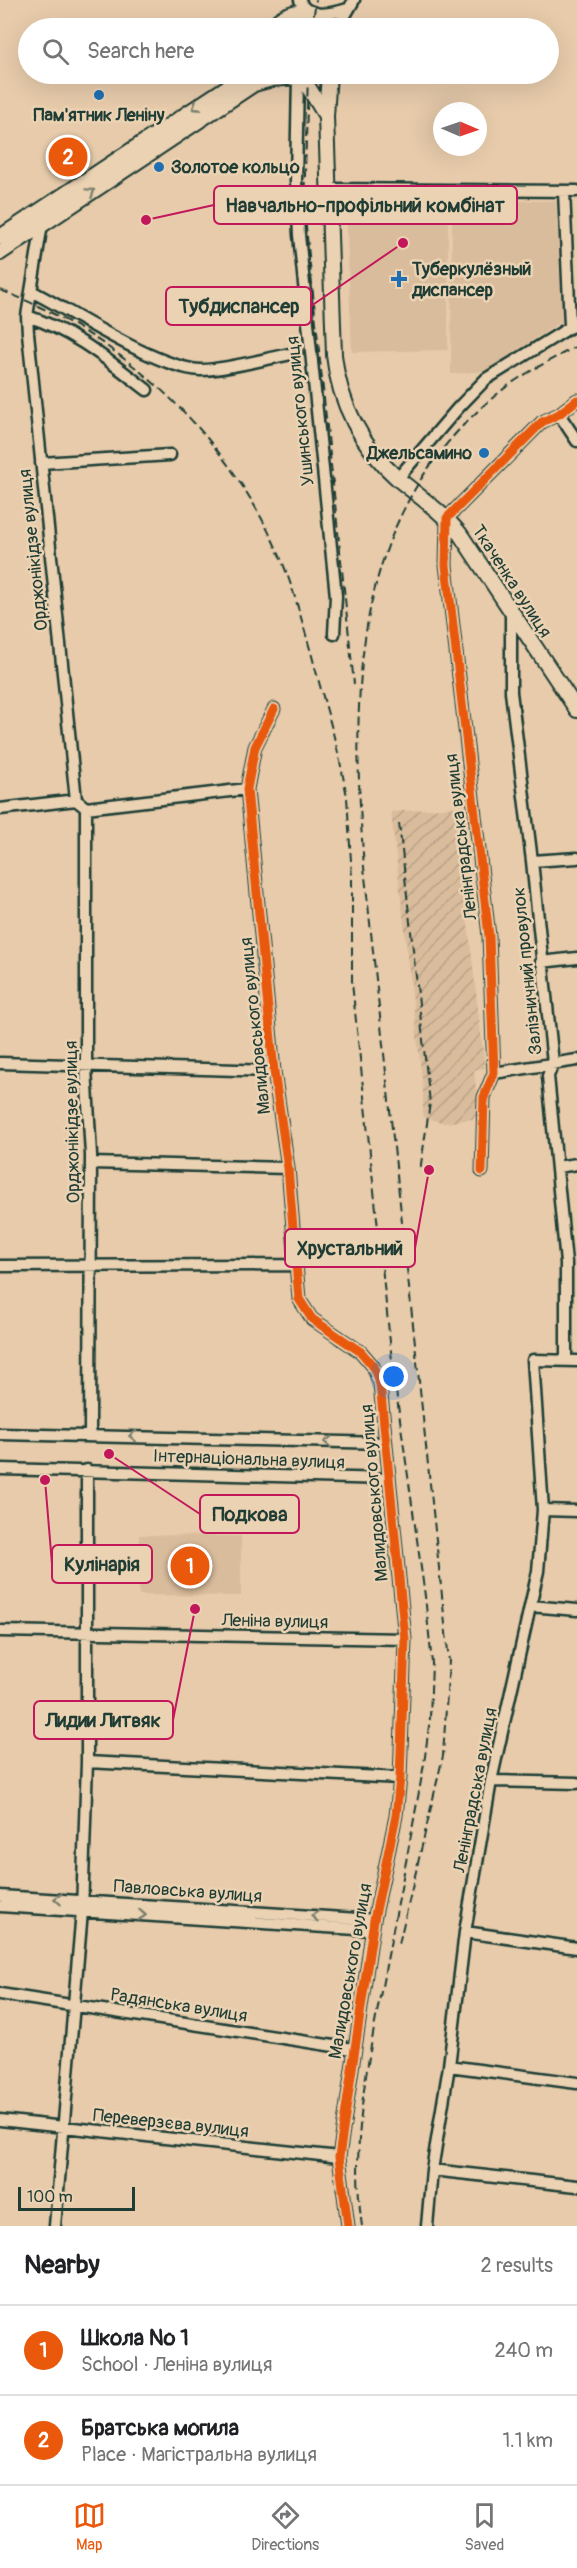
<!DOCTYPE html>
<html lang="en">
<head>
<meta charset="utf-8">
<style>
  body { margin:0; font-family:Pangolin,sans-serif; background:#f6f6f6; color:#202124 }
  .compass { position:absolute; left:433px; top:102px; width:54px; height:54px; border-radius:50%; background:#fff; box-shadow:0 6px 24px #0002; rotate:92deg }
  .scale { position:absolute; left:18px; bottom:15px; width:117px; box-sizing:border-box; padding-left:6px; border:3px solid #1f3d34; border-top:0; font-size:16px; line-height:21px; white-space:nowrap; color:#1f3d34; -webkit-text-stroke:4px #ebd2b3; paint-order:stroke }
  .you { position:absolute; left:394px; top:1377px; width:21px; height:21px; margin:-15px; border:4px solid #fff; border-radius:50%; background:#1a73e8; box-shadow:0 0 0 9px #1a73e833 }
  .badge { display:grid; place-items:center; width:39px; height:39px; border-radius:50%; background:#ea580c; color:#fff; font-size:20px; font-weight:700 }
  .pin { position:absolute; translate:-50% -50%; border:3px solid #fff; box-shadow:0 2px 6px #0006 }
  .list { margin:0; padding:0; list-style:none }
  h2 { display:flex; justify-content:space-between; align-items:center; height:78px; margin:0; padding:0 24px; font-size:26px }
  h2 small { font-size:20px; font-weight:400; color:#757577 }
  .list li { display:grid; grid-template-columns:39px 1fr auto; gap:18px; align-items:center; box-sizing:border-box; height:90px; padding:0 24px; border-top:2px solid #e0e0e0 }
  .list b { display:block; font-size:22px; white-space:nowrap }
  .list p { margin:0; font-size:20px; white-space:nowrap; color:#757577 }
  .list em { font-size:20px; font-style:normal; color:#757577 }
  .icon { flex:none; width:33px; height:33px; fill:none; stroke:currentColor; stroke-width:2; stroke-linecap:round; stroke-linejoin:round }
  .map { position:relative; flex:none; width:577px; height:2226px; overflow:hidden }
  .search { position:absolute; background:#fff; box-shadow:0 6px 24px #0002; left:18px; right:18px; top:18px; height:66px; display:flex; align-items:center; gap:15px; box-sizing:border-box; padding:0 21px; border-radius:33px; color:#757577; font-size:22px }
  .sheet { height:258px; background:#fff }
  nav { display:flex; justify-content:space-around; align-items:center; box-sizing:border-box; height:84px; border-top:2px solid #e0e0e0; background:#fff; font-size:16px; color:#757577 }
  nav a { display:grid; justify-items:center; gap:3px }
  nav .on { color:#ea580c }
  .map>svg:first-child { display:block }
  .built { fill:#d9bc9c }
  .industrial { fill:url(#industrial-furrows) }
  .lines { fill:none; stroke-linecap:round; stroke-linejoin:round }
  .minor-casing { stroke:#1f3d34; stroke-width:15 }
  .major-casing { stroke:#1f3d34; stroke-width:18 }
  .minor { stroke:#ebd2b3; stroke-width:10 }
  .major { stroke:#ebd2b3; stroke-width:14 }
  .rail { stroke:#1f3d34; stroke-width:2; stroke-dasharray:9 4.5; stroke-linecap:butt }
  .cycleway-casing { stroke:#ebd2b3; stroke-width:13 }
  .cycleway { stroke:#e8590c; stroke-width:9 }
  .oneway { stroke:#7b806d }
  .poi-dot { fill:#1f6fb2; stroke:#ebd2b3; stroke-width:2 }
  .labels { text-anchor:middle; stroke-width:5; stroke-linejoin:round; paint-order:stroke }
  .poi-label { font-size:18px; font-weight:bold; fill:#1f3d34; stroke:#ebd2b3; text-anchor:start }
  .street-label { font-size:18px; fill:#1f3d34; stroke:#ebd2b3 }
  .leader { fill:none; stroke:#c2185b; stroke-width:2 }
  .callout-dot { fill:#c2185b; stroke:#ebd2b3; stroke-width:2 }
  .callout { fill:#ebd2b3; stroke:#c2185b; stroke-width:2 }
  .callout-label { font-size:20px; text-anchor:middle; font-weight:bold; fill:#1f3d34 }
</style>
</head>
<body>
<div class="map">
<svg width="577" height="2226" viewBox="0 0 577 2226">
  <defs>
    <pattern id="industrial-furrows" width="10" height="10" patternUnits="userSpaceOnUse" patternTransform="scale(1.5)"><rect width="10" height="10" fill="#d9bc9c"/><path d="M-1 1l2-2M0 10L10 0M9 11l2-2" fill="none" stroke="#baa287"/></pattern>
  </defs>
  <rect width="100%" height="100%" fill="#e7cbab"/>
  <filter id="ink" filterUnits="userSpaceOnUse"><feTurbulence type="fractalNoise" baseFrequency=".0167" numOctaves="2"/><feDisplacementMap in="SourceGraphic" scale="12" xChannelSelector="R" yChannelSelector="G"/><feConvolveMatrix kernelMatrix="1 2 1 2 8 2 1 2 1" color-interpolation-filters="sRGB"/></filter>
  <g filter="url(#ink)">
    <path class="built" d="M448 195V350L352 352 346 208 357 198Z
      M452 201H556L562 321 486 371 451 374Z
      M139 1535 241 1536V1596L139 1595Z"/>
    <path class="industrial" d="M454 807 485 1068 474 1070 479 1118 444 1123 423 1117V1088L391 812Z"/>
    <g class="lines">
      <defs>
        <path id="minor" d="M300 0C306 21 333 13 348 9
          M338 28 354 0
          M298 77 296 181 299 235 336 596 334 634
          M329 189 577 191
          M564 191 570 325
          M42 224 27 316 28 333 76 800
          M33 292C76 314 155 367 200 370 222 371 272 357 296 353
          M27 316C74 331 109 361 147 390
          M559 414 577 441
          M41 463 170 455
          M398 478 458 408 486 379 577 323
          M511 614V692L532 861 553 1063 548 1076 566 1263V1360
          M274 709 255 747 247 789 274 1071 288 1168 299 1299 312 1319 361 1352 373 1366 380 1384 405 1639 400 1778 396 1816 374 1920 339 2157 348 2226
          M86 808V1068L91 1155 90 1434
          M0 809 76 800 86 808 247 789
          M532 861 577 858
          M541 962 577 958
          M0 1063 274 1071
          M494 1073 577 1060
          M91 1163 288 1168
          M557 1167 577 1164
          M482 1171 484 1097 494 1073 489 936 446 565 447 518 542 422 559 414 577 400
          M0 1266 297 1265
          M0 1434 386 1443
          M0 1469 389 1479
          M543 1510 577 1511
          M530 1606 577 1610
          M0 1631 405 1639
          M87 1762 400 1778
          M491 1781 577 1783
          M0 1896 374 1920
          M0 1906 372 1930
          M465 1932 577 1948
          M0 1994 353 2049
          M449 2066 577 2083
          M0 2120 339 2157
          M432 2170 577 2186
          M55 2226 82 1911 87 1762V1470
          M427 2226 432 2170 449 2066 465 1932 491 1781 538 1571 543 1510 533 1360 577 1361"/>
        <path id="major" d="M271 28C285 9 315 4 328 28
          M329 74 326 116 334 355C339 403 362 447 398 479 420 497 442 512 460 534L577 710
          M293 76 307 77 314 74
          M0 237 247 74
          M0 253 254 84 272 79 298 77 307 85 326 116"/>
      </defs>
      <use href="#minor" class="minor-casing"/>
      <use href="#major" class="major-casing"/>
      <use href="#minor" class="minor"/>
      <use href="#major" class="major"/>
      <path class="rail" d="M312 28 316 0
        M308 74 304 208 354 684
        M0 290C121 335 226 433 278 552 293 585 302 622 312 656 322 695 334 732 342 771L347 797 352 877V983L393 1370 425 1596 432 1663 430 1718 424 1764C411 1837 397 1909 383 1981 368 2061 350 2144 362 2226
        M399 823 430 1103 420 1171
        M399 1944 443 1756 449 1661 364 867C351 693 348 517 496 395 520 375 549 361 577 346"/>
      <defs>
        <path id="cycleway" d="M274 709 255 747 247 789 274 1071 288 1168 299 1299 312 1319 361 1352 373 1366 380 1384 405 1639 400 1778 396 1816 374 1920 339 2157 348 2226
          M482 1171 484 1097 494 1073 489 936 446 565 447 518 542 422 559 414 577 400"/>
      </defs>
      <use href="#cycleway" class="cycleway-casing"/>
      <use href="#cycleway" class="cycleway"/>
    </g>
    <defs><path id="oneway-chevron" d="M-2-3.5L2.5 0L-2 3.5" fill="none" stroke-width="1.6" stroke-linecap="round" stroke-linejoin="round" transform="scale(1.5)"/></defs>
    <g class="oneway">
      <use href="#oneway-chevron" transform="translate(196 107) rotate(147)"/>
      <use href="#oneway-chevron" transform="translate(91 192) rotate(-34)"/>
      <use href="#oneway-chevron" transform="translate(133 1436) rotate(-178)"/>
      <use href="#oneway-chevron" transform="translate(328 1442) rotate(-178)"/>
      <use href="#oneway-chevron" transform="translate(58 1899) rotate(-176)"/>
      <use href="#oneway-chevron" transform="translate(142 1915) rotate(4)"/>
      <use href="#oneway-chevron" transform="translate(315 1916) rotate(-176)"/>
    </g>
  </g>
  <g class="poi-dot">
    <circle cx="99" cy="95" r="6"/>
    <circle cx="159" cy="167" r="6"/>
    <path d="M396 270h6v6h6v6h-6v6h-6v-6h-6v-6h6z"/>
    <circle cx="484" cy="453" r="6"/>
  </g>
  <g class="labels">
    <g class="poi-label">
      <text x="99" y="121" text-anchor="middle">Пам'ятник Леніну</text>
      <text x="171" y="173">Золотое кольцо</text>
      <text x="412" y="275">Туберкулёзный<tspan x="412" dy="21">диспансер</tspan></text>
      <text x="472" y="459" text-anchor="end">Джельсамино</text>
    </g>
    <g class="street-label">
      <text transform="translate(300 411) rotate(-96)" y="6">Ушинського вулиця</text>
      <text transform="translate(33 550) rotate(-96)" y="6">Орджонікідзе вулиця</text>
      <text transform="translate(512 581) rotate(57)" y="6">Ткаченка вулиця</text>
      <text transform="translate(461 837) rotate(-97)" y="6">Ленінградська вулиця</text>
      <text transform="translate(527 971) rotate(-96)" y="6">Залізничний провулок</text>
      <text transform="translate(255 1026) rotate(-96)" y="6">Малидовського вулиця</text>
      <text transform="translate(72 1122) rotate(-91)" y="6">Орджонікідзе вулиця</text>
      <text transform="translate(249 1459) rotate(2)" y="6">Інтернаціональна вулиця</text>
      <text transform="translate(374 1493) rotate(-95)" y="6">Малидовського вулиця</text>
      <text transform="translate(275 1621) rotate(1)" y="6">Леніна вулиця</text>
      <text transform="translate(475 1790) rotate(-79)" y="6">Ленінградська вулиця</text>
      <text transform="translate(188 1891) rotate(4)" y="6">Павловська вулиця</text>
      <text transform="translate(350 1971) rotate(-80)" y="6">Малидовського вулиця</text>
      <text transform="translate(179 2005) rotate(9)" y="6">Радянська вулиця</text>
      <text transform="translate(171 2123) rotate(6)" y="6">Переверзєва вулиця</text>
    </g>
  </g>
  <path class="leader" d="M146 220L214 205M403 243L311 306M429 1170L415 1248M109 1454L200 1514M45 1480L52 1564M195 1609L173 1720"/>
  <g class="callout-dot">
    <circle cx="146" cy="220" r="6"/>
    <circle cx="403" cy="243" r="6"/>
    <circle cx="429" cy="1170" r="6"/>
    <circle cx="109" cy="1454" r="6"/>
    <circle cx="45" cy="1480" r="6"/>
    <circle cx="195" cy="1609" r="6"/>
  </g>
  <g class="callout">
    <rect x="214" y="186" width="303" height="38" rx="6"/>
    <rect x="166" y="287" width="145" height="38" rx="6"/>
    <rect x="285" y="1229" width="130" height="38" rx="6"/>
    <rect x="200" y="1495" width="99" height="38" rx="6"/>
    <rect x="52" y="1545" width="100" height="38" rx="6"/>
    <rect x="34" y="1701" width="139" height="38" rx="6"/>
  </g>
  <g class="callout-label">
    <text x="365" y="212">Навчально-профільний комбінат</text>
    <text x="239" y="313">Тубдиспансер</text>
    <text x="350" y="1255">Хрустальний</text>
    <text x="250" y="1521">Подкова</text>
    <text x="102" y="1571">Кулінарія</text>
    <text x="103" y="1727">Лидии Литвяк</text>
  </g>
</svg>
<svg class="compass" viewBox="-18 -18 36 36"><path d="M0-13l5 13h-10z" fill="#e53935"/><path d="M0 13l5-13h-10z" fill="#757577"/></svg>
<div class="scale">100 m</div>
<div class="you"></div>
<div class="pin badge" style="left:190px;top:1566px">1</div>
<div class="pin badge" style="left:68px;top:157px">2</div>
<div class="search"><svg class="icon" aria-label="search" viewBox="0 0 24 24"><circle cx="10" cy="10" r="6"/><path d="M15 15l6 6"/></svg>Search here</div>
</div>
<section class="sheet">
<h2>Nearby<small>2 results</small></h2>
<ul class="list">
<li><span class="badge">1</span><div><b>Школа № 1</b><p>School · Леніна вулиця</p></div><em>240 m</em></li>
<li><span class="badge">2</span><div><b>Братська могила</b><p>Place · Магістральна вулиця</p></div><em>1.1 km</em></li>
</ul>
</section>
<nav>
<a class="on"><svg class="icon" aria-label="map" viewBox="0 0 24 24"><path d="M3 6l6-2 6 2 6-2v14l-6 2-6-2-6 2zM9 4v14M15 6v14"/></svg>Map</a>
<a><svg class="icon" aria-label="directions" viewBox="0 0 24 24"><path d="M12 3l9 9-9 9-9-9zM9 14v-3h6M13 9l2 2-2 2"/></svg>Directions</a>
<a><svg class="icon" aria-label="saved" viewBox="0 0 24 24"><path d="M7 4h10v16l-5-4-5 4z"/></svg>Saved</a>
</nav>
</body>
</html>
